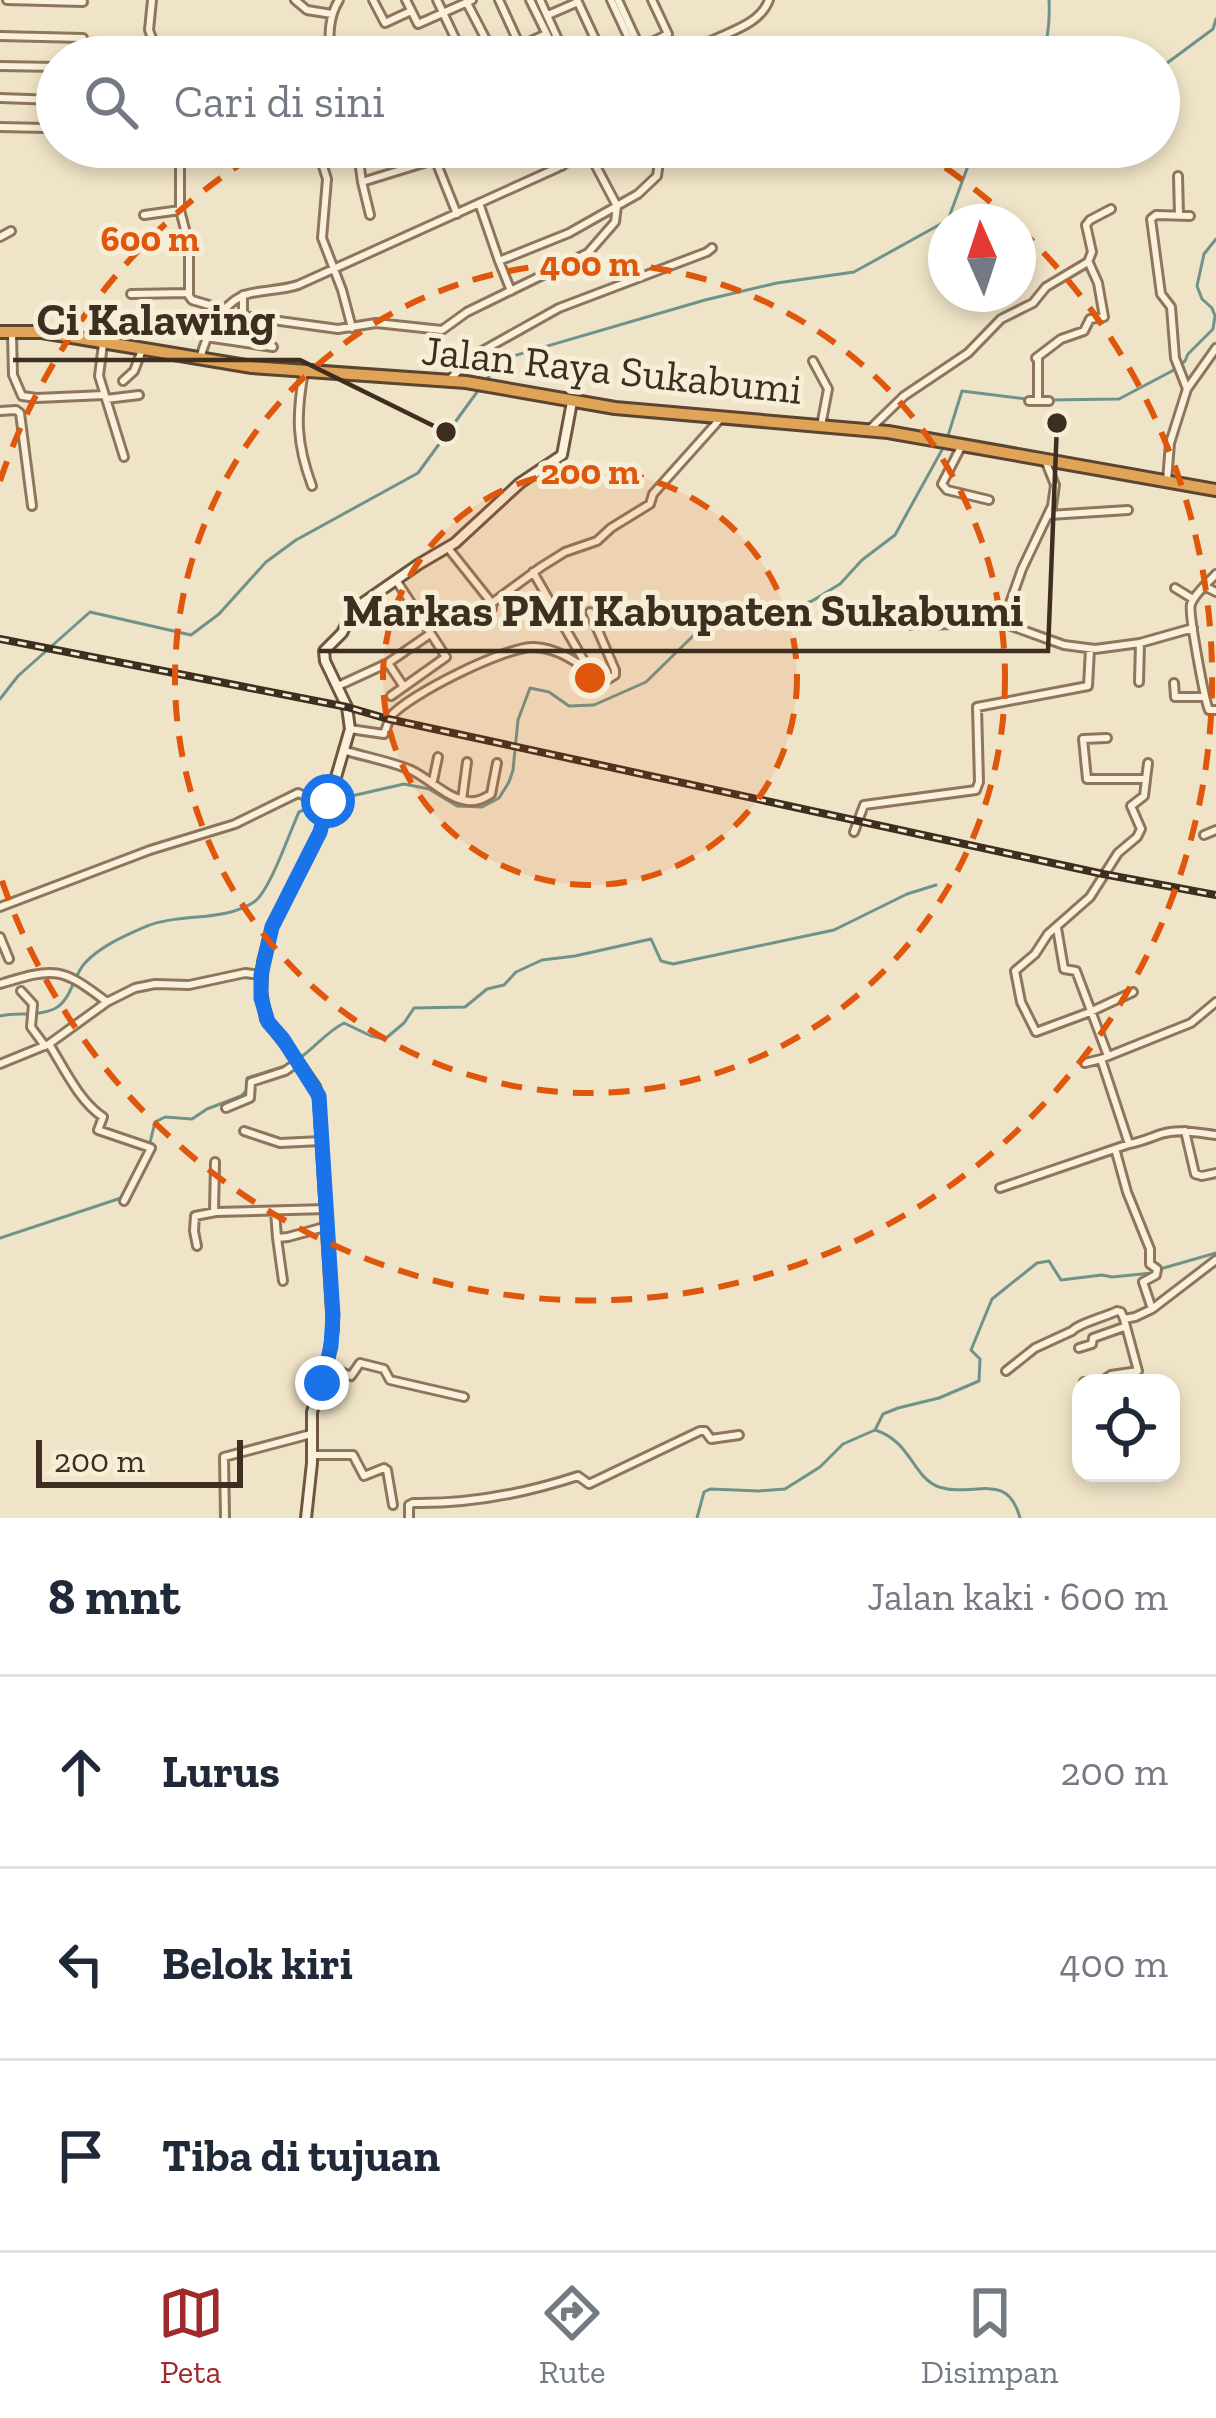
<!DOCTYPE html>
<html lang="id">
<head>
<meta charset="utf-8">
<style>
  body { margin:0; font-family:"Zilla Slab",serif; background:#f6f6f7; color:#1f2937 }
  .controls { position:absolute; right:36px; bottom:36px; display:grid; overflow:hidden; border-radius:24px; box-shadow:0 6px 18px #0003 }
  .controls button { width:108px; height:108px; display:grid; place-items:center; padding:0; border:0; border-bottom:3px solid #e0e1e3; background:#fff; color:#1f2937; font:60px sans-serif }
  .compass { position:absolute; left:928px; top:204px; width:108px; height:108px; border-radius:50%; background:#fff; box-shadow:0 6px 18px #0003; rotate:357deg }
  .scale { position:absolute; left:36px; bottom:30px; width:207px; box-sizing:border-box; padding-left:12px; border:6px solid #3d2e20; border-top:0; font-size:33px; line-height:42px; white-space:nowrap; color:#3d2e20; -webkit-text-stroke:9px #f7eed8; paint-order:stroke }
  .stop { position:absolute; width:36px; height:36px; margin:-27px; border:9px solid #1a73e8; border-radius:50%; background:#fff }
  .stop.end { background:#1a73e8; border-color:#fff; box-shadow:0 3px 12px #0008 }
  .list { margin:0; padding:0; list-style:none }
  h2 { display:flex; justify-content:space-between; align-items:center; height:156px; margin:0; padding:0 48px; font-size:51px }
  h2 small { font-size:39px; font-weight:400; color:#747a83 }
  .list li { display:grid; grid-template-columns:78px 1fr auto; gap:36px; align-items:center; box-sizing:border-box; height:192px; padding:0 48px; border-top:3px solid #e0e1e3 }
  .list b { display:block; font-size:45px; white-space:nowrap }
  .list em { font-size:39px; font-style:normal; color:#747a83 }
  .icon { flex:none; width:66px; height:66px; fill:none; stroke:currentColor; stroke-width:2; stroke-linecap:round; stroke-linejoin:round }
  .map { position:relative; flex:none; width:1216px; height:1518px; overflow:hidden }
  .search { position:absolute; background:#fff; box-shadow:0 6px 18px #0003; left:36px; right:36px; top:36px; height:132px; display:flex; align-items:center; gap:30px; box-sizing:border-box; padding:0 42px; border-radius:66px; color:#747a83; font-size:45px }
  .sheet { height:732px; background:#fff }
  nav { display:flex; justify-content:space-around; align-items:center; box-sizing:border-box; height:168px; border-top:3px solid #e0e1e3; background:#fff; font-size:33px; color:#747a83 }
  nav a { display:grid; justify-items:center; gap:6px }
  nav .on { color:#9e2a2b }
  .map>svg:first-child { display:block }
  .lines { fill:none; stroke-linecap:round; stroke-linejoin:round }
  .stream { stroke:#6f938a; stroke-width:3 }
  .street-casing { stroke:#8d765c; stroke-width:12 }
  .secondary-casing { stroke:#6f573f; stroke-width:14 }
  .highway-casing { stroke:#5b4430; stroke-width:16 }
  .street { stroke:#faf1dc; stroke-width:6 }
  .secondary { stroke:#faf1dc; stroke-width:8 }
  .highway { stroke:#e0a458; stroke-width:10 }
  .rail-casing { stroke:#3d2e20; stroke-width:8 }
  .rail { stroke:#f7eed8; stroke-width:3; stroke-dasharray:9; stroke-linecap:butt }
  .route { stroke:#1a73e8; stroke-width:15 }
  .ring { fill:none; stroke:#df570d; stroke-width:6; stroke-dasharray:21 15 }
  .labels { text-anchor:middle; stroke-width:10; stroke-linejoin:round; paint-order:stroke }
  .street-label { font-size:42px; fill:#3d2e20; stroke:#f7eed8 }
  .centre { fill:#df570d; stroke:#f7eed8; stroke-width:6 }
  .ring-label { font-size:36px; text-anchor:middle; font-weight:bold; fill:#df570d; stroke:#f7eed8; stroke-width:10; stroke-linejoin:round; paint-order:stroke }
  .leader { fill:none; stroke:#3d2e20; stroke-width:4.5 }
  .callout-dot { fill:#3d2e20; stroke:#f7eed8; stroke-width:4.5 }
  .callout-label { font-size:45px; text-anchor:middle; font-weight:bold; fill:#3d2e20; stroke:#f7eed8; stroke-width:10; stroke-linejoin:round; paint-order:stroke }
</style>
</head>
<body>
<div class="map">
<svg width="1216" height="1518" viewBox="0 0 1216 1518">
  <rect width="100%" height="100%" fill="#f0e4c8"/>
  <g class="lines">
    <path class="stream" d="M1041 57C1049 39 1050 20 1049 0
      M1159 69 1213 29 1216 19
      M486 380 503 359 705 300 777 283 854 272 948 220 975 147
      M1048 400 1119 399 1172 371 1185 361 1188 354 1213 329 1215 316 1212 308 1202 299 1197 286 1204 254 1216 239
      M947 439 962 391 1027 399
      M0 699 18 676 90 612 191 635 219 614 266 562 296 540 418 473 480 388
      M334 800 404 784 429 789 457 806 482 807 499 798 509 782 513 770 518 720 530 688 549 692 569 706 594 705 646 682 695 634 726 624 751 622 812 601 840 584 862 560 895 535 943 448
      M0 1016C17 1012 37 1017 54 1009 71 1001 73 977 84 964 100 946 126 935 147 926 180 913 224 922 254 902 270 891 290 831 299 812L325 801
      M297 1060C314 1049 326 1032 344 1023L371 1036 385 1039 404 1023 414 1008 465 1007 487 989 504 985 516 972 542 960 575 956 651 939 661 961 673 964 834 930 907 894 936 885
      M149 1147 155 1122 165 1117 192 1119 207 1109 241 1096 248 1089 247 1078 288 1065
      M0 1238 121 1198 131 1182
      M1160 1269 1216 1253
      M875 1430 883 1414 898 1408 939 1398 979 1381 980 1359 971 1350 992 1299 1037 1263 1049 1261 1061 1280 1102 1275 1112 1277 1152 1273
      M697 1518 704 1492 710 1489 759 1491 785 1489 820 1467 843 1444 875 1430C911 1441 913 1478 939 1487 974 1498 1007 1470 1020 1518"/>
    <defs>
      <path id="street" d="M7 0 83 2
        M152 0 149 30 159 57
        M295 0 307 10 332 14
        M373 0 385 23 411 11
        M406 0 418 24 472 0
        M437 0 464 57
        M499 0 525 57
        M530 0 558 57
        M540 0 566 57
        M577 0 603 56
        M618 0 640 48 668 34 652 0
        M467 3 495 57
        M548 15 578 2
        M0 36 83 38
        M603 55 631 43 611 0
        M330 57C329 36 328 18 339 0
        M439 57 438 47 455 40
        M497 57 546 34
        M686 57C711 33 757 32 769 0
        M791 57 796 50
        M0 66 57 67
        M0 98 57 100
        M0 127 46 128
        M180 147V210L189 245V296L192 300 226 310
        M317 147 327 179 322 238 342 290 352 328
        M357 147 362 182
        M557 147 562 166
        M1178 176 1179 215
        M479 203 499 261 569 233 638 194 657 176 661 147
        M144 215 180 210
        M370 215 362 182 430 161 437 164 457 214
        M0 237 11 231
        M499 261 511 291
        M131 294 188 293
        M243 295V316L338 329 376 323 442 330 467 312 588 253 615 222 617 206 588 151
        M12 334 13 375 22 396 37 398 104 395
        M206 337 273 347
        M103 344 99 376 124 457
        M1038 357V401
        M1036 358 1061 339 1084 331 1090 319 1104 317 1098 283 1089 263
        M200 359C206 336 219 307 242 296 254 290 281 291 298 285L557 168 594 147
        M813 361 828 389 821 426
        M304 371C296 416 296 443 312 486
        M451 378 475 355 559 308 707 252 712 248
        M123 381 134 371 142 350
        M1187 389 1175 358 1171 307 1161 294 1151 219 1156 215 1190 216
        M106 399 139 395
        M1029 401H1049
        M0 411 16 410 20 413 32 506
        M869 430 904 396 968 353 1001 319 1033 303 1046 287 1088 262 1092 252 1086 225 1090 220 1111 209
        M962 445 942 484 947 490 989 500
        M1167 481 1170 443 1187 389 1216 348
        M1049 515 1128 510
        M448 548 491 602
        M533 572 588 668
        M1216 574C1208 583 1195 593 1191 604 1188 612 1205 702 1209 710H1216
        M1204 586 1216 592
        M1175 588 1193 599
        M476 621 492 608V603L541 567 565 552 597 541 611 528 650 504 653 494 721 418
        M1003 623 1022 569 1052 506 1055 485 1045 460
        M911 625 1003 623 1064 645 1095 649 1140 643 1193 628
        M1139 682 1140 643
        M1174 683 1175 697H1204
        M338 686 388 663
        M404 687 388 663 430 634
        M391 696 446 657 396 580
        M350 729 384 734C385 732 389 720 390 717 408 695 506 646 534 647 560 648 580 665 601 679L607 680 615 675V670L590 612
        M1107 738 1083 739 1087 779H1144
        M343 750C365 757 390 761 411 770 428 778 445 796 463 800 474 803 482 800 491 794L497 763
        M433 781 438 757
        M462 800 467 762
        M854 832 864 805 976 790 979 782 977 707 1088 686 1090 649
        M1204 835 1216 830
        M0 907 150 850 235 824 298 793 310 798 330 796
        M1057 928 1064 969 1076 971 1108 1056
        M0 937 9 959
        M0 984C56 967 61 967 107 1002
        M21 991 33 1004 31 1027 45 1046
        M1133 992 1090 1012 1036 1032 1021 1002 1015 971 1035 954 1048 934 1090 897 1118 853 1137 837 1141 829 1131 806 1144 796 1148 763
        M49 1044C64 1068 79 1101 103 1117L98 1130 151 1148 124 1201
        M1085 1063 1101 1059
        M0 1064 49 1044 107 1002 135 988 155 984 189 985 245 973 261 975
        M226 1108 250 1098 251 1082 285 1071 298 1062
        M244 1131 280 1143 321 1141
        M1185 1131 1195 1174 1202 1176 1216 1173
        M1129 1144C1141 1142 1149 1138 1161 1134 1179 1128 1198 1133 1216 1135
        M1116 1152 1127 1192 1150 1249V1264L1157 1269 1156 1275 1143 1282 1152 1309
        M1000 1188 1129 1144 1101 1059 1191 1023 1216 1002
        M275 1211 277 1238 288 1237 328 1226
        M214 1212 215 1162
        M277 1238 283 1281
        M197 1246 194 1231 195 1216 216 1212 327 1209
        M1079 1348 1092 1344 1093 1338 1124 1327
        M327 1366 351 1376 360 1363 384 1369 390 1380 464 1397
        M1006 1371 1035 1348 1072 1331C1079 1323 1105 1317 1117 1311L1121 1312 1124 1319 1135 1317 1152 1309 1216 1260
        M1084 1382 1102 1381 1111 1375 1138 1371 1124 1319
        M312 1455H353L364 1476 384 1468 387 1470 393 1505
        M225 1518 224 1457 311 1434
        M409 1518V1505L413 1503C471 1504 523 1494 578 1476L589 1484 700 1431H705L711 1439 739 1435"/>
      <path id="secondary" d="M306 1518 312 1463V1412L327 1366 333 1329 319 1099 315 1087 287 1046 266 1019 261 991 263 962 272 927 320 832 350 729 347 707 325 661 324 651 342 633 354 609 419 564 455 543 520 483 562 455 572 402"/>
      <path id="highway" d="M0 332H42L252 367 466 382 615 408 888 432 1216 490"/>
    </defs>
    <use href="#street" class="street-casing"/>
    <use href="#secondary" class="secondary-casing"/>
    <use href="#highway" class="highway-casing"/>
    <use href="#street" class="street"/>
    <use href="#secondary" class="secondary"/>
    <use href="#highway" class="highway"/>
    <defs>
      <path id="rail" d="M0 639 347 707 388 719 1103 874 1216 895"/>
    </defs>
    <use href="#rail" class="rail-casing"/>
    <use href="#rail" class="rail"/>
  </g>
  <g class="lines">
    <path class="route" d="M322 1383 331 1346 333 1315 319 1096 283 1039 268 1022 261 998V975L272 927 320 832 328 801"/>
  </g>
  <circle cx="590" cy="678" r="207" fill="#df570d" fill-opacity=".12"/>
  <g class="ring">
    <circle cx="590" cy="678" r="207"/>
    <circle cx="590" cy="678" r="415"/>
    <path d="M0 481A622 622 0 0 1 265 148M557 57A622 622 0 0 1 623 57M915 148A622 622 0 0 1 1010 219M1018 227A622 622 0 1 1 0 875"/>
  </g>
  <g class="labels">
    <g class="street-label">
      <text transform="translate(612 369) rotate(6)" y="15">Jalan Raya Sukabumi</text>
    </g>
  </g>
  <circle cx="590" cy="678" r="18" class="centre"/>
  <g class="ring-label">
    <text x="150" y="251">600 m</text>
    <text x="590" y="276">400 m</text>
    <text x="590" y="484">200 m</text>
  </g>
  <path class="leader" d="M446 432L300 360H13M1057 423L1048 651H319"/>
  <g class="callout-dot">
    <circle cx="446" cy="432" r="12"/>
    <circle cx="1057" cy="423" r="12"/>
  </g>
  <g class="callout-label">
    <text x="156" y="335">Ci Kalawing</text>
    <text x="683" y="626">Markas PMI Kabupaten Sukabumi</text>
  </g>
</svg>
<div class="controls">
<button><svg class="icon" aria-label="locate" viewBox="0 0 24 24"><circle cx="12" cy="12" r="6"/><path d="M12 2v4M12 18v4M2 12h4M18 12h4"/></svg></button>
</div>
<svg class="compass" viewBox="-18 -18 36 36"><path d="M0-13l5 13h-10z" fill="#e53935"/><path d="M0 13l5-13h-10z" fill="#747a83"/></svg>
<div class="scale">200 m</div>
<div class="stop" style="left:328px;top:801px"></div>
<div class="stop end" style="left:322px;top:1383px"></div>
<div class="search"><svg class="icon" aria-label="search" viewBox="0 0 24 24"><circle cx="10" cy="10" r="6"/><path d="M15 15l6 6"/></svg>Cari di sini</div>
</div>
<section class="sheet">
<h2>8 mnt<small>Jalan kaki · 600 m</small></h2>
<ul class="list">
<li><svg class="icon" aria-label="ahead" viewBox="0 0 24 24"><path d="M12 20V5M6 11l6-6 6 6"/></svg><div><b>Lurus</b></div><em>200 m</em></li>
<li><svg class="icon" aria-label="left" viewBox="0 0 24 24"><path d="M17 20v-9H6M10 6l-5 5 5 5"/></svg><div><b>Belok kiri</b></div><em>400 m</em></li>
<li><svg class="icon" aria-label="arrive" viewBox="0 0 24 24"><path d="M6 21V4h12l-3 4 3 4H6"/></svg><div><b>Tiba di tujuan</b></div></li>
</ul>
</section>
<nav>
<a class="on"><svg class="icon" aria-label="map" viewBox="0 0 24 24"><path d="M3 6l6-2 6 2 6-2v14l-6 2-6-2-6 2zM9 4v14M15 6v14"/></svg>Peta</a>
<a><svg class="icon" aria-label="directions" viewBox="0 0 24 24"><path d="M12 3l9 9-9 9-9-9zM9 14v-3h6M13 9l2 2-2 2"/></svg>Rute</a>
<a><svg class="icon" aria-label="saved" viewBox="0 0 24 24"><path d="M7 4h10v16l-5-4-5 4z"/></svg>Disimpan</a>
</nav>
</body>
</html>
